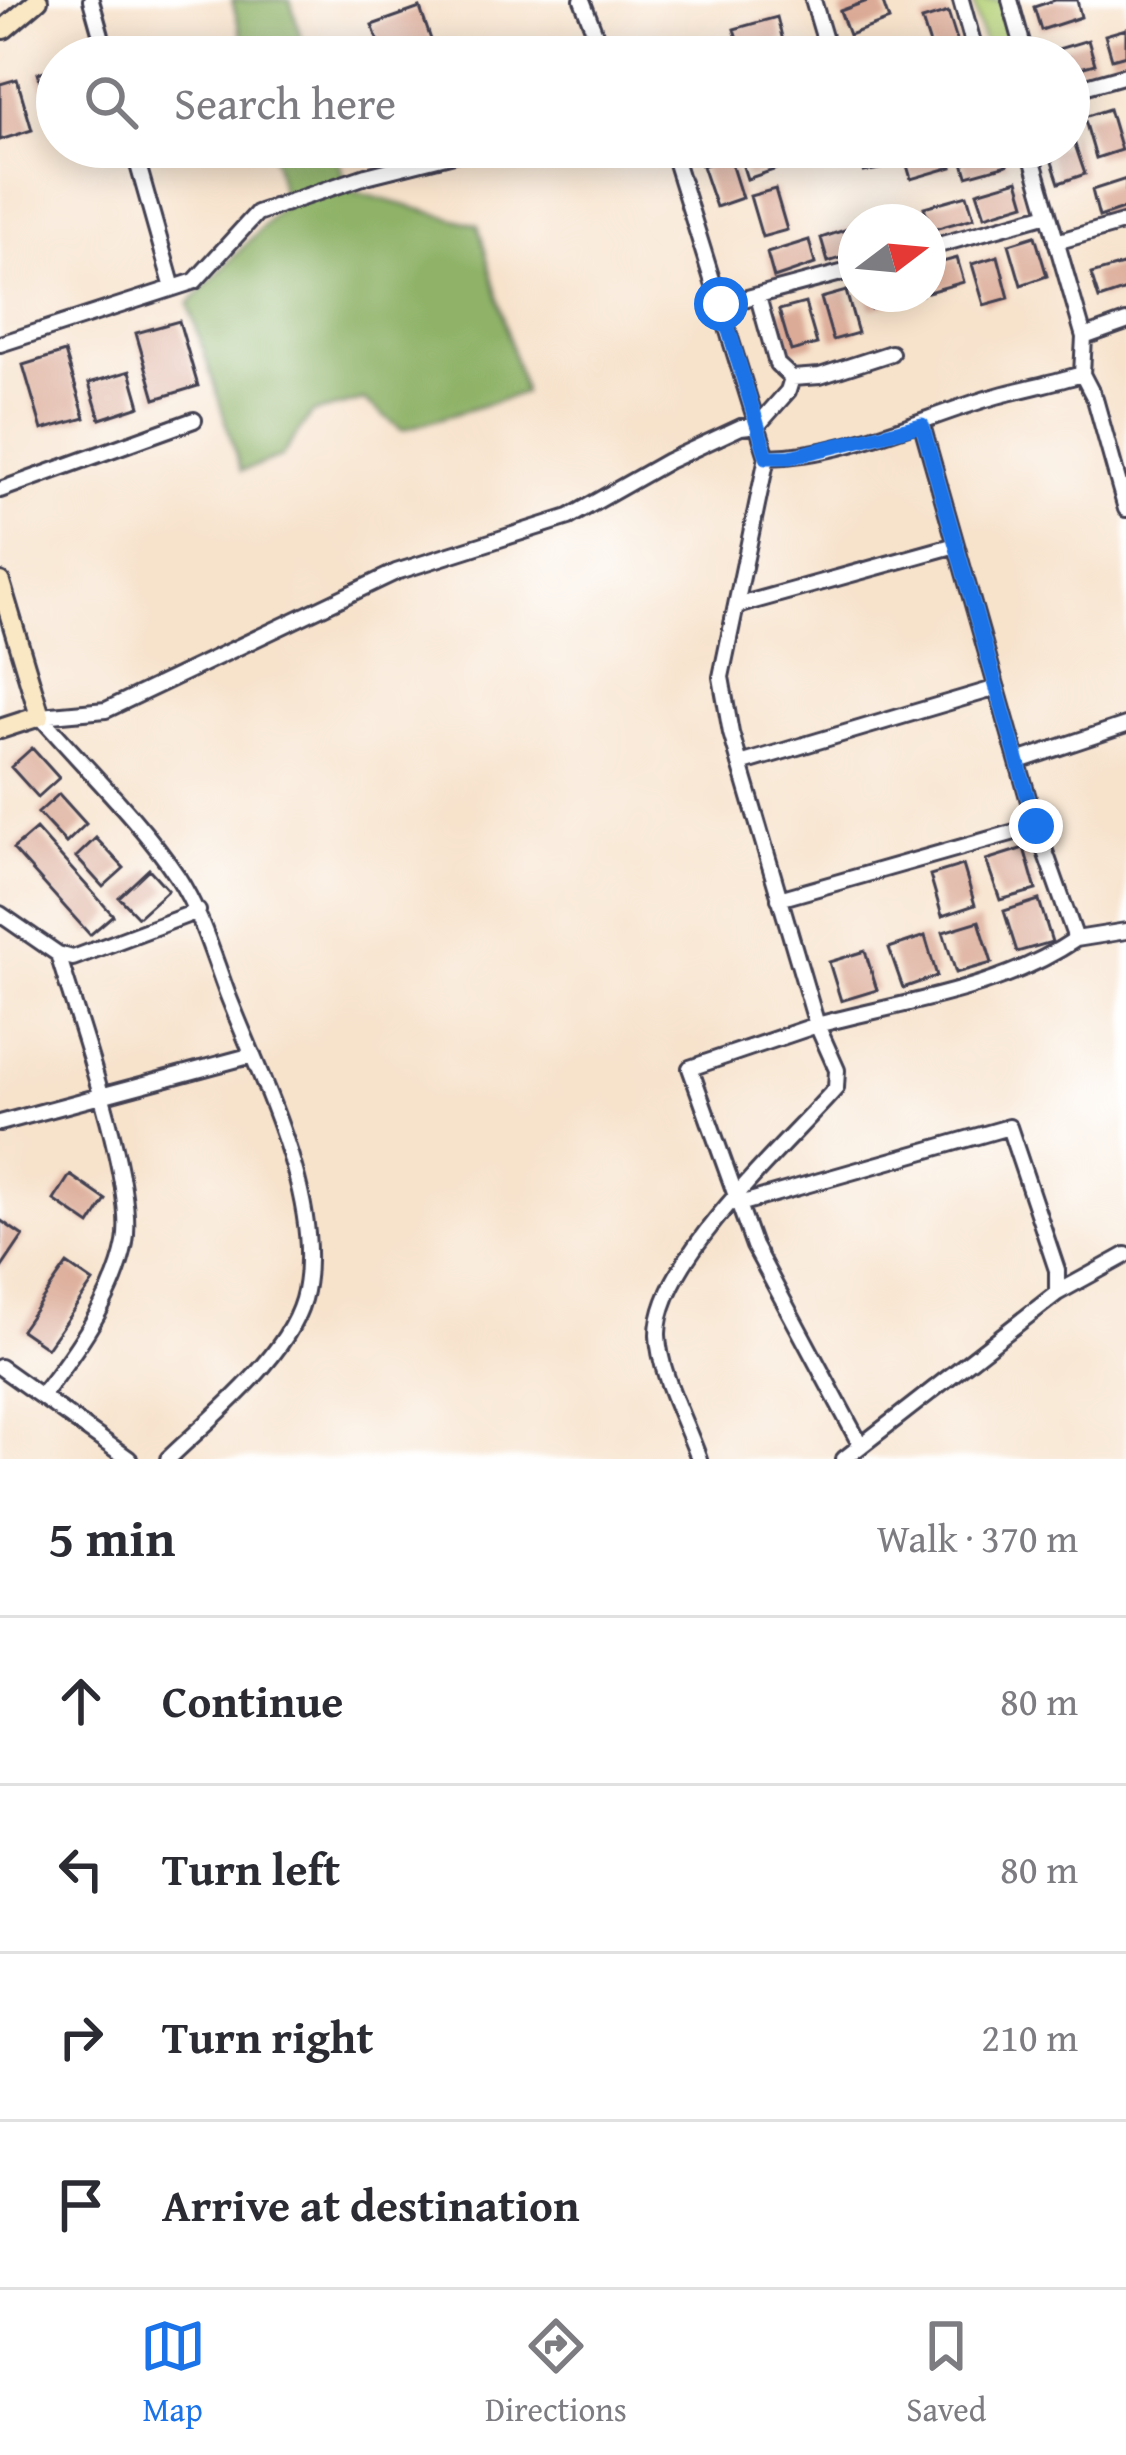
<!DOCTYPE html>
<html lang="en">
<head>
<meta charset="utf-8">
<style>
  body { margin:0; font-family:"Gentium Book Plus",serif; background:#f2f2f3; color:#2b2b33 }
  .compass { position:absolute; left:838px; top:204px; width:108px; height:108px; border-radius:50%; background:#fff; box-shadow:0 6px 30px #0003; rotate:74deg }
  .stop { position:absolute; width:36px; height:36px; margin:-27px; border:9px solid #1a73e8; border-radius:50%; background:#fff }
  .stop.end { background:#1a73e8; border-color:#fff; box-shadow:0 3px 12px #0008 }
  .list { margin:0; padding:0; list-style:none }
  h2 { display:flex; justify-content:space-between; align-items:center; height:156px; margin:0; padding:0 48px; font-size:51px }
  h2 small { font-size:39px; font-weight:400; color:#7c7c81 }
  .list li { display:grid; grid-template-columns:78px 1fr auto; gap:36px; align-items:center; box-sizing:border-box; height:168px; padding:0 48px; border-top:3px solid #e1e1e2 }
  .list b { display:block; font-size:45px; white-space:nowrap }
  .list em { font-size:39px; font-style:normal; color:#7c7c81 }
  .icon { flex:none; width:66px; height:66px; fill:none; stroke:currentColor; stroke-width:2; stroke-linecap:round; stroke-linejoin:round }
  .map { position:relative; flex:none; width:1126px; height:1459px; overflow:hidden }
  .search { position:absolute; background:#fff; box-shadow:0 6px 30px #0003; left:36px; right:36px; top:36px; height:132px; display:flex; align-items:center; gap:30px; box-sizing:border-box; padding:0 42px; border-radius:66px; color:#7c7c81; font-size:45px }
  .sheet { height:828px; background:#fff }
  nav { display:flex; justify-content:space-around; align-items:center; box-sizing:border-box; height:168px; border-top:3px solid #e1e1e2; background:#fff; font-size:33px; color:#7c7c81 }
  nav a { display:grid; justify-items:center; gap:6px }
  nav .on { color:#1a73e8 }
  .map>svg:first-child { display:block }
  .green { fill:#b4d076; stroke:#6b7958; stroke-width:3 }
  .forest { fill:#8fb267; stroke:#586a51; stroke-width:3 }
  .building { fill:#dcab97 }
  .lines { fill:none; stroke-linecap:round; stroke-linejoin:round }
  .street-casing { stroke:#423f51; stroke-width:20 }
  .secondary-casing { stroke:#423f51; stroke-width:24 }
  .street { stroke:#fff; stroke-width:14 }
  .secondary { stroke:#fae7c3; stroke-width:18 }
  .route { stroke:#1a73e8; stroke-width:15 }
</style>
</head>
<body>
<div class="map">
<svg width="1126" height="1459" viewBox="0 0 1126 1459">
  <rect width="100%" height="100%" fill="#fff"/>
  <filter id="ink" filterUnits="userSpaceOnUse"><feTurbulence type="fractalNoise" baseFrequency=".00833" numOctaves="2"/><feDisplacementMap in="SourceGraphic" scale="24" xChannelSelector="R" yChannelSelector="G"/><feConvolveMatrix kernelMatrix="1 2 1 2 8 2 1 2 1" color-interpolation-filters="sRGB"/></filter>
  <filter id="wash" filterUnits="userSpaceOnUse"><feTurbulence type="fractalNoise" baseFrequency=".004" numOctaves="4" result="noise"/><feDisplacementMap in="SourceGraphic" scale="48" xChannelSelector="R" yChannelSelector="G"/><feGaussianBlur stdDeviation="2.7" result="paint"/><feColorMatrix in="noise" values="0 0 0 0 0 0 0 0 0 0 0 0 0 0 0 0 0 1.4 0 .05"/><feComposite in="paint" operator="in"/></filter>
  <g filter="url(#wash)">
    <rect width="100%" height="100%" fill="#f7e2cb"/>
    <path class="green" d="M972 0H1004L1020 57H988Z"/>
    <path class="forest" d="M232 0H290L307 57H247Z
      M271 147H334L348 190 478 225 524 393 402 430 364 400 312 413 281 457 241 471 189 304 285 203Z"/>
    <g id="blocks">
      <path class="building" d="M870 0H882L889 20 849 35 840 11Z
        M1055 0H1077L1081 17 1041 30 1034 7Z
        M420 8 436 54 384 57 372 25Z
        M948 12 961 53 934 57 922 20Z
        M777 17 783 41 742 54 734 29Z
        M1126 29V55L1112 59 1105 35Z
        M1088 40 1095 64 1069 71V57H1049L1048 52Z
        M57 67V122L53 124 38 73Z
        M17 79 32 130 0 140V84Z
        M1109 109 1121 150 1096 158 1084 117Z
        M1069 127 1085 174 1059 183 1047 147H1069Z
        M761 147H782L788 165 747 179 739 154Z
        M794 147H838L839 152 798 164Z
        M856 147H883L889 167 864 172Z
        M932 147H946L952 167 911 179 904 155Z
        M979 147H1003L1007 165 967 176 960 152Z
        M729 157 742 198 716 207 702 166Z
        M1126 179V208L1099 217 1092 190Z
        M1018 180 1025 204 985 216 977 192Z
        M775 189 787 230 762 237 750 196Z
        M967 195 974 218 931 230 924 207Z
        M856 226V253L828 262 821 238Z
        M1035 236 1047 276 1021 285 1009 244Z
        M809 240 815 264 774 278 767 253Z
        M998 256 1009 298 984 305 972 264Z
        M957 258 964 282 928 292V266Z
        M1126 264V290L1099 299 1091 274Z
        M846 291 858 333 833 340 821 298Z
        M866 294H920L921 295 871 309Z
        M805 303 817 344 791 351 779 310Z
        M179 321 198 386 155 399 136 333Z
        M65 352 85 418 42 430 23 365Z
        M130 371 140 406 100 419 89 383Z
        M32 748 59 778 38 797 11 767Z
        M59 794 86 824 66 843 38 813Z
        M36 829 113 915 90 935 13 849Z
        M96 838 124 868 103 887 76 857Z
        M1024 848 1036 890 1000 900 986 860Z
        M963 865 975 905 942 916 930 875Z
        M149 869 168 890 138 917 119 897Z
        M1039 900 1052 942 1017 952 1004 911Z
        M979 921 992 963 956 973 943 932Z
        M925 936 937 976 903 988 889 948Z
        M865 951 877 990 841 1001 829 962Z
        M70 1175 106 1200 90 1225 54 1200Z
        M0 1220 23 1236 0 1270Z
        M67 1264 93 1282 47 1348 21 1330Z"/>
    </g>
  </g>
  <g filter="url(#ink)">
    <use href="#blocks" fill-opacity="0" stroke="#423f51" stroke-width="3"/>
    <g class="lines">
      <defs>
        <path id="street" d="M91 0 107 57
          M582 0 604 57
          M813 0 830 57
          M961 0 977 57
          M1010 0 1026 57
          M804 57 827 50
          M1069 91 1126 75
          M133 147 173 288
          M671 147 767 457 721 677 731 733 817 1025 690 1068 754 1246 861 1446
          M676 147 674 151 700 147
          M1029 147 1084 337 1082 374 1095 399 1126 509
          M1056 242 1126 222
          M928 248 1048 214
          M758 297 777 364 792 378 820 376 891 353
          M721 305 856 269
          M1084 337 1126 322
          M0 344 195 281 257 213 366 176 482 147
          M767 457C842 456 913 422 983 400 1015 390 1049 384 1082 374
          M0 490 194 420
          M736 606 956 545
          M40 716C85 768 139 819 177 876 201 913 212 953 227 993 260 1078 323 1198 305 1291 293 1354 212 1416 168 1459
          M40 716 106 710 396 572 569 517 668 461 741 427 758 425 788 391 792 378
          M1018 761 1126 725
          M740 764 997 688
          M779 899 1036 826
          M0 914 58 954 73 958 198 911
          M1076 939 1126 931
          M0 1123 253 1055
          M739 1204 1009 1127 1057 1270V1293
          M0 1367 129 1459
          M41 1396C74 1354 115 1297 125 1243 136 1182 77 1019 58 954
          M699 1459C686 1422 659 1373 658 1335 657 1260 787 1144 836 1088L837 1070 817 1025C903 1002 1002 990 1076 939L1036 826 922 425
          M844 1459 1057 1293 1126 1255"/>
        <path id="secondary" d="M4 29 38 0
          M0 582 40 716 0 729"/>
      </defs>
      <use href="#street" class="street-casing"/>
      <use href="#secondary" class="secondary-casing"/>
      <use href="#street" class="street"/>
      <use href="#secondary" class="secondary"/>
    </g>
  </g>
  <g class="lines" filter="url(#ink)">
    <path class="route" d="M721 304 767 457H790L922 425 1036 826"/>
  </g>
</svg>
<svg class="compass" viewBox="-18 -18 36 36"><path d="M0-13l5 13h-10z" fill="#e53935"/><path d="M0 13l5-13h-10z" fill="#7c7c81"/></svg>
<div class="stop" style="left:721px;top:304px"></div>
<div class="stop end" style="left:1036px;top:826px"></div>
<div class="search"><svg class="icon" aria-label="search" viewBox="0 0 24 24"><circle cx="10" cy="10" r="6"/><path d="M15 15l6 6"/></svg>Search here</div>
</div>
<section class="sheet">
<h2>5 min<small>Walk · 370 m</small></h2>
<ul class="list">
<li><svg class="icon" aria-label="ahead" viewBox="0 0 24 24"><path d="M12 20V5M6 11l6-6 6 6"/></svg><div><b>Continue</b></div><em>80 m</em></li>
<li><svg class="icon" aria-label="left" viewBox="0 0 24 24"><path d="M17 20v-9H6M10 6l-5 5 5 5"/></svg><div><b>Turn left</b></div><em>80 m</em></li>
<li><svg class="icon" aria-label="right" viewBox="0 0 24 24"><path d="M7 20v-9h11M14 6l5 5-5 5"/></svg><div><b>Turn right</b></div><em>210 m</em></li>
<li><svg class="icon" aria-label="arrive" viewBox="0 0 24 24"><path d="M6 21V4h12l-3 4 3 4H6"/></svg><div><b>Arrive at destination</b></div></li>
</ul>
</section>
<nav>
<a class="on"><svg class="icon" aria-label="map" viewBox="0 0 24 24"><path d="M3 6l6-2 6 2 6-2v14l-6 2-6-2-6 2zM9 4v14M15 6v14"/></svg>Map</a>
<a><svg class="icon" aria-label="directions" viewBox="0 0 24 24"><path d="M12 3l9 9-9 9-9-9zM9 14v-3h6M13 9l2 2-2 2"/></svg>Directions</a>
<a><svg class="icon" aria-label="saved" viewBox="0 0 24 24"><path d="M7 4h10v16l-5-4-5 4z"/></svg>Saved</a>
</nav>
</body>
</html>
